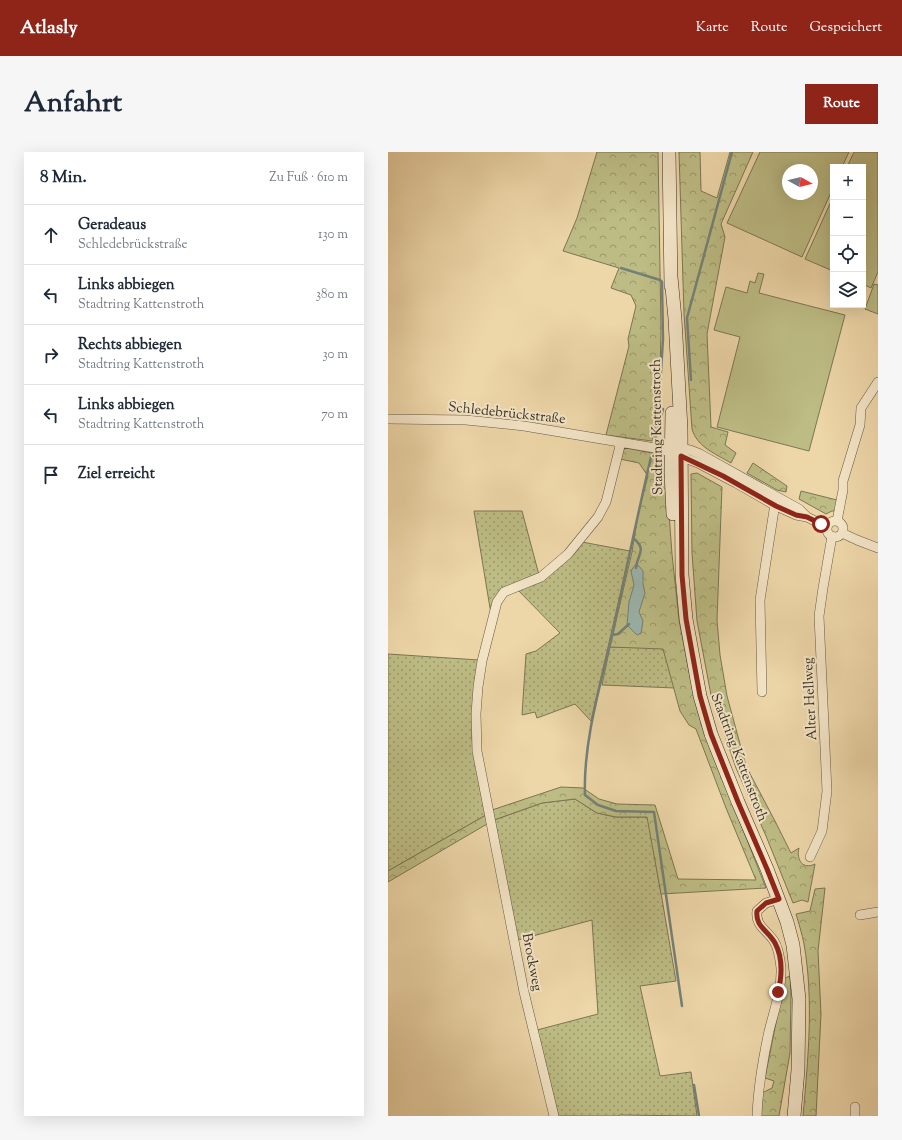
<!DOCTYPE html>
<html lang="de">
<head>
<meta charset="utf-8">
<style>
  body { margin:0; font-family:"Sorts Mill Goudy",serif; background:#f6f6f7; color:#1f2937 }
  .controls { position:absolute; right:12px; top:12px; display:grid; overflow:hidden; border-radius:0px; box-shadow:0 4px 16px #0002 }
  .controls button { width:36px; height:36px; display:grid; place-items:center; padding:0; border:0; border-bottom:1px solid #e0e1e3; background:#fff; color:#1f2937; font:20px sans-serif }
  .compass { position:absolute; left:394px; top:12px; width:36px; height:36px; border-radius:50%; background:#fff; box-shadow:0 4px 16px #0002; rotate:98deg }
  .stop { position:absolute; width:12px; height:12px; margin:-9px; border:3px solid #8f2418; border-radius:50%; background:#fff }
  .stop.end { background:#8f2418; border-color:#fff; box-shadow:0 1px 4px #0008 }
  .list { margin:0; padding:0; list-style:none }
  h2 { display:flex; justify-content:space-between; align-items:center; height:52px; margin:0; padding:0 16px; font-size:17px }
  h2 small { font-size:13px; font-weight:400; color:#747a83 }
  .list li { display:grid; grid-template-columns:26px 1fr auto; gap:12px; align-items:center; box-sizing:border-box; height:60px; padding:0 16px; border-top:1px solid #e0e1e3 }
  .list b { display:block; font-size:15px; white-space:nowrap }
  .list p { margin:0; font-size:13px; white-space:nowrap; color:#747a83 }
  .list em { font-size:13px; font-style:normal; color:#747a83 }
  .icon { flex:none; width:22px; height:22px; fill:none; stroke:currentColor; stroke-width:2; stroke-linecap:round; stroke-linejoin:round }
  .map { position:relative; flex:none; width:490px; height:964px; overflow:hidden; border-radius:0px }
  header { display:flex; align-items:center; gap:24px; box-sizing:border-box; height:56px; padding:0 20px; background:#8f2418; color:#fff }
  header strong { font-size:19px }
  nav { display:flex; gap:22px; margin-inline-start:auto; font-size:14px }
  .intro { display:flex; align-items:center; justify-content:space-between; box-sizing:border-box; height:96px; padding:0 24px }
  h1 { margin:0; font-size:28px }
  .button { padding:10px 18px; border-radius:0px; background:#8f2418; color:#fff; font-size:14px; font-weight:700 }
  main { display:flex; gap:24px; padding:0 24px }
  aside { flex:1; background:#fff; border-radius:0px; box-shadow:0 4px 16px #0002 }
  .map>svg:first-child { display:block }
  .grass { fill:url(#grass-dots); stroke:#7b7654 }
  .forest { fill:url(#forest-crowns); stroke:#7b7654 }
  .pitch { fill:#bdbc84; stroke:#7b7654; fill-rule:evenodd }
  .water { fill:#9bb7b0; stroke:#748178 }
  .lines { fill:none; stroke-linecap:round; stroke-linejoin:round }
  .stream { stroke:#748178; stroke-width:2.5 }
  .street-casing { stroke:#665944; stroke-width:10 }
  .secondary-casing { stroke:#392f23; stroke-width:14 }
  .street { stroke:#f3e4c6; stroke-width:9 }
  .secondary { stroke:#f3e4c6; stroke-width:13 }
  .route { stroke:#8f2418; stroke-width:5 }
  .labels { text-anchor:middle; stroke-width:4; stroke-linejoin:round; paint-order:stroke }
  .street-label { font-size:14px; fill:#392f23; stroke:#f3e4c6 }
</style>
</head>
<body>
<header>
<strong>Atlasly</strong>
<nav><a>Karte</a><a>Route</a><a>Gespeichert</a></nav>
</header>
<div class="intro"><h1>Anfahrt</h1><a class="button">Route</a></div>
<main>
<aside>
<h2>8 Min.<small>Zu Fuß · 610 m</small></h2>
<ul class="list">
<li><svg class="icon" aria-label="ahead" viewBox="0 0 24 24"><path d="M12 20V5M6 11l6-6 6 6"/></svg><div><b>Geradeaus</b><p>Schledebrückstraße</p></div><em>130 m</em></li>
<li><svg class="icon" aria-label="left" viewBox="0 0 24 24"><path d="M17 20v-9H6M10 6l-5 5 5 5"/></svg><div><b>Links abbiegen</b><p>Stadtring Kattenstroth</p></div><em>380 m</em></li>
<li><svg class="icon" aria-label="right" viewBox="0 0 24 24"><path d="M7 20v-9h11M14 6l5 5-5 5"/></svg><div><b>Rechts abbiegen</b><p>Stadtring Kattenstroth</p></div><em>30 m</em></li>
<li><svg class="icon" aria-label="left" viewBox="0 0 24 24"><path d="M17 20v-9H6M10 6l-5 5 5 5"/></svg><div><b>Links abbiegen</b><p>Stadtring Kattenstroth</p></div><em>70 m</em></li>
<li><svg class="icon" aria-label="arrive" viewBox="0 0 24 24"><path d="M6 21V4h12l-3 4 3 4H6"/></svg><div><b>Ziel erreicht</b></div></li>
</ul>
</aside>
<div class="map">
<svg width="490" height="964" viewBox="0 0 490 964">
  <defs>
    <pattern id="grass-dots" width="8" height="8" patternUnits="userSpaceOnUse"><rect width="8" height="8" fill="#bdbc84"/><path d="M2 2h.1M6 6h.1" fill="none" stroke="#9b996c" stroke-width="1.8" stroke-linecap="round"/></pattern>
    <pattern id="forest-crowns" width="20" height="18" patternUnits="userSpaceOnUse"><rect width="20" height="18" fill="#bdbc84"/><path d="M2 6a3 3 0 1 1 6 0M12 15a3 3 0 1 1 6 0" fill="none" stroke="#9b996c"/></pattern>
  </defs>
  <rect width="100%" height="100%" fill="#edd6a8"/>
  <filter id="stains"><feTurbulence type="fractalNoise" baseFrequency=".005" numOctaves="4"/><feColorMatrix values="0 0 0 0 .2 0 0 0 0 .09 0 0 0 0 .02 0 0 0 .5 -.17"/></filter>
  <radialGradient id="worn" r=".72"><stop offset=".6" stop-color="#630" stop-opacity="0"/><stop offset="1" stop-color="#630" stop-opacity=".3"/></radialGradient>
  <path class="grass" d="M86 359H134L151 423 113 438 103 462Z
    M194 390 242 399 203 569 187 552 149 566 147 560 134 563 138 502 148 499 172 481 129 437Z
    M222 495 275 496 287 536 214 533Z
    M0 502 91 508 85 562 84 587 98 663 0 719Z
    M187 647 209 661 228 665H260L288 829 252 834 272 924 303 920 309 964 231 963V964H170L149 878 210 862 204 768 130 788 106 668 154 651Z"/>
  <path class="forest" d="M209 0H270L273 177 272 223 270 253 271 258 264 289 218 283 241 194 240 187 248 154 243 143 223 136 231 116 175 99 189 66Z
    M291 0H312L313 39 329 46 342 0H365L333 72 337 85 319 182 323 275 340 280 337 293 348 301 343 311C328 302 309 295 304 277L296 162Z
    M238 296 269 302 273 308 275 319 278 320 284 402 291 468 306 545 314 574 378 736 273 742 259 665H228L209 661 187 647 154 651 106 668 104 658 173 635 195 636 211 647 229 652 267 653 290 727 368 728 338 656 308 577 301 573 292 559 275 497 222 495 244 400 250 362 260 324 251 311 232 307 235 298Z
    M365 311 399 334 398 340 389 338 359 321Z
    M309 321 334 335 329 468 332 503 339 544 358 614 388 671 403 701 411 696C408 708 415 718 427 712L420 750 414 748 405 751 378 684 348 616 323 543 309 469 304 401 303 322Z
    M413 339 449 348 447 359H444L438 362 411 347Z
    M98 663 99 672 0 730V719Z
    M437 736 430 799 433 862 428 964H415C420 907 426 849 416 792 414 782 411 772 408 762L422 759 427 737Z
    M402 824 403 844 402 901 391 964H372L374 941 384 936 386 929 377 926 397 826Z"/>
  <path class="pitch" d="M372 0H461L454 15H445V36L414 105 339 71ZM400 18H424V42H400Z
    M466 0H490V120L483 136 475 132V15H459Z
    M445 45V119L417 107Z
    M370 121 376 122 371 141 457 163 421 299 329 275 352 185 326 178 338 135 359 141 362 129 367 131Z
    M486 132 490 133V162L477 157Z"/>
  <path class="water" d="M247 413H250L255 419V432L257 441 251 460 255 469 253 481 249 483 239 473 241 450 246 433 243 419Z"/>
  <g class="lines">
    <path class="stream" d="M233 116 272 128 274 130 275 187 271 252 274 257H275L267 287
      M303 228 299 166 344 0
      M263 305C249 365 237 424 224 484 212 534 195 591 197 643L210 653 228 659 266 660 294 854
      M245 386C260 398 249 402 248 416
      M224 483 230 482 241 472
      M306 933 311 964"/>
    <defs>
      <path id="street" d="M0 267 78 268 136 274 273 297 310 311 348 331 388 354 408 363 419 365
        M289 296 302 298 312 302 411 357 419 365 439 375
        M439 377a8 8 0 1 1 16 0a8 8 0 1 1-16 0Z
        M449 369 455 338V329L472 273 473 256 490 230
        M454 381 469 388 490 396
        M374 540 372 448 386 358 392 347
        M422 705 434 679 439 639 431 464 435 436 444 384
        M472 763 490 760
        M166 964 136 840 89 599 88 562 90 535 94 509 109 450 116 440 153 425 180 402 210 365 218 350 233 290
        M369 964C370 935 375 907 381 879 386 859 394 837 393 816 392 807 391 797 386 789 379 778 367 774 369 759L378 751 391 747
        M467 964V955"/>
      <path id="secondary" d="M281 0 283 134
        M283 125 287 167 293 277 294 423 298 467 312 544 323 582 350 650 379 717 399 770 405 793 411 847 410 918 406 964
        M284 261 283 320 285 362"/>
    </defs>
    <use href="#street" class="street-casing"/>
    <use href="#secondary" class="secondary-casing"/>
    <use href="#street" class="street"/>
    <use href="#secondary" class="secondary"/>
  </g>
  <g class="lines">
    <path class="route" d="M390 840C394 824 395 806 387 791 380 778 367 775 369 759L378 751 391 747 379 717 350 650 323 582 312 544 298 467 294 423 293 304 335 324 388 354 408 363 419 365 433 372"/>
  </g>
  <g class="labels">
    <g class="street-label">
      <text transform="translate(119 260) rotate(6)" y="5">Schledebrückstraße</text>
      <text transform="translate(268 275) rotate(-91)" y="5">Stadtring Kattenstroth</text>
      <text transform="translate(421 547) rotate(-93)" y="5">Alter Hellweg</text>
      <text transform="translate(352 605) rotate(69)" y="5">Stadtring Kattenstroth</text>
      <text transform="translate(145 810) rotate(79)" y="5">Brockweg</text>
    </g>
  </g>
  <rect width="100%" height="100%" filter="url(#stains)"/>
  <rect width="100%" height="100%" fill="url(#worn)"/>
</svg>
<div class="controls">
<button>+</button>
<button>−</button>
<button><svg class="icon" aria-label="locate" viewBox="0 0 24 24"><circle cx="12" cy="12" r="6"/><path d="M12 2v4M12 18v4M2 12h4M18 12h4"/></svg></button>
<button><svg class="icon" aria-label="layers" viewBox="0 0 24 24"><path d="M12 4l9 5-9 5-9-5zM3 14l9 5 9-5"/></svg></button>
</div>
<svg class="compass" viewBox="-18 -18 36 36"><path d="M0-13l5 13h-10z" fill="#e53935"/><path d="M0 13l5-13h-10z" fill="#747a83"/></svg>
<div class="stop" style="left:433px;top:372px"></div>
<div class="stop end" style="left:390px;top:840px"></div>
</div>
</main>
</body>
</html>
